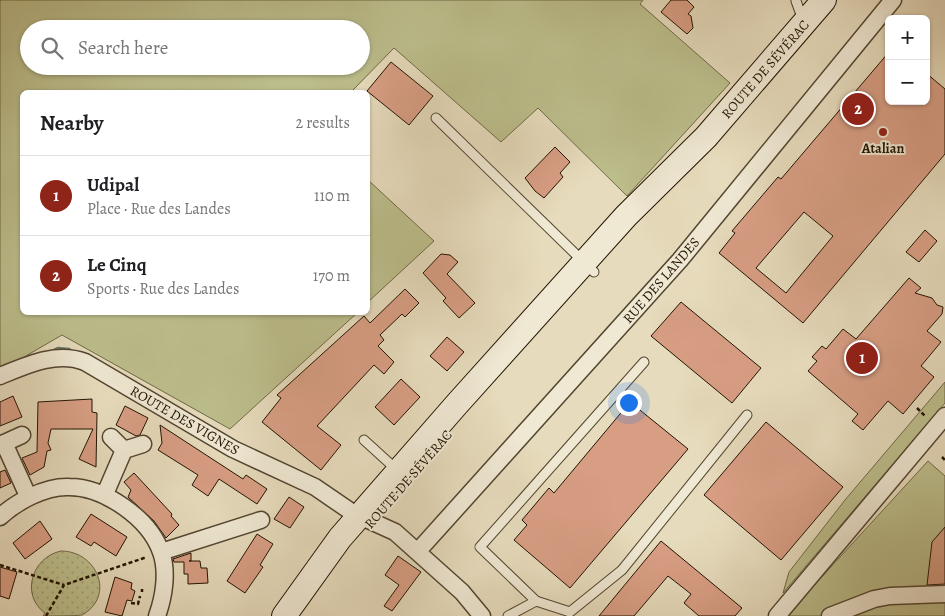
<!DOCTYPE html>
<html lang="en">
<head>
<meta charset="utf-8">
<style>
  body { margin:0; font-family:Alegreya,serif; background:#f2f2f2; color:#202124 }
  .controls { position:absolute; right:15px; top:15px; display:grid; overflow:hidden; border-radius:8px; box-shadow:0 1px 4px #0004 }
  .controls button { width:45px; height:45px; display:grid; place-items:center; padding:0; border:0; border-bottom:1px solid #e0e0e0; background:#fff; color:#202124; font:25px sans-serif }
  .you { position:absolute; left:628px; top:402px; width:18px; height:18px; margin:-12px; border:4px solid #fff; border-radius:50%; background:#1a73e8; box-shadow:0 0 0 8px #1a73e833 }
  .badge { display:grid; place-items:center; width:32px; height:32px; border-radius:50%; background:#8f2418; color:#fff; font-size:16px; font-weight:700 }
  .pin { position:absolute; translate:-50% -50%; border:2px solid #fff; box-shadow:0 1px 5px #0006 }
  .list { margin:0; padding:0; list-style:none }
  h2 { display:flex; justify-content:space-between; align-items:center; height:65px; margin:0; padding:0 20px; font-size:21px }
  h2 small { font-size:16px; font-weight:400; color:#757577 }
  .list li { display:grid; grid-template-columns:32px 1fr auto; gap:15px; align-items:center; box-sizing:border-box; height:80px; padding:0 20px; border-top:1px solid #e0e0e0 }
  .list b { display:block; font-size:19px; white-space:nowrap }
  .list p { margin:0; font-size:16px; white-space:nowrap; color:#757577 }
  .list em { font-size:16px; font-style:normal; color:#757577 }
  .icon { flex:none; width:28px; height:28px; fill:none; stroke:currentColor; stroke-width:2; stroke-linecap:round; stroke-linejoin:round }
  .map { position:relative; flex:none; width:945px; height:616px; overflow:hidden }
  .search { position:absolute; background:#fff; box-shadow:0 1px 4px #0004; left:20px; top:20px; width:350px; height:55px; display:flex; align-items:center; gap:12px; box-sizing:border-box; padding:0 18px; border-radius:28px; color:#757577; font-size:19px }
  .panel { position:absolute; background:#fff; box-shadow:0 1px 4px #0004; left:20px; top:90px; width:350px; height:225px; border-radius:8px }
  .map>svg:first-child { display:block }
  .grass { fill:#bcbe8c; stroke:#6f6846; fill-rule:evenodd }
  .park { fill:url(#park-dots); stroke:#6f6846 }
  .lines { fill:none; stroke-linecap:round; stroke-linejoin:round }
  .stream { stroke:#687867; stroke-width:4.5 }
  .building { fill:#d89e84; stroke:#221301; fill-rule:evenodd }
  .service-casing { stroke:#534530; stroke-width:11 }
  .minor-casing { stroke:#534530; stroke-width:19 }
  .secondary-casing { stroke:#221301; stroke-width:26 }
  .path { stroke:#221301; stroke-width:2.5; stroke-dasharray:4 2.5; stroke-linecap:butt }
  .service { stroke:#efe8d3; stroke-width:9 }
  .minor { stroke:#efe8d3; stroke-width:16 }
  .secondary { stroke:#efe8d3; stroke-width:24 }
  .poi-dot { fill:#8f2418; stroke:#efe8d3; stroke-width:2 }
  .labels { text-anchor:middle; stroke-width:4; stroke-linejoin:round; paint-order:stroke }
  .street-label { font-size:14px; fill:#221301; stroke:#efe8d3 }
  .poi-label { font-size:14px; font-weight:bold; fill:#221301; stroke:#efe8d3 }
</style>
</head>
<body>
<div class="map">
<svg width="945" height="616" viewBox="0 0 945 616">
  <defs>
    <pattern id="park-dots" width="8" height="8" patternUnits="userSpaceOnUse" patternTransform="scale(1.25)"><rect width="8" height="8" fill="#bcbe8c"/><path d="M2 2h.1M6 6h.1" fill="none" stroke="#a1a277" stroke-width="1.8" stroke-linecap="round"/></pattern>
  </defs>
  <rect width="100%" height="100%" fill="#e6dbbc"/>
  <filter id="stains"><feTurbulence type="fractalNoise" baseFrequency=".004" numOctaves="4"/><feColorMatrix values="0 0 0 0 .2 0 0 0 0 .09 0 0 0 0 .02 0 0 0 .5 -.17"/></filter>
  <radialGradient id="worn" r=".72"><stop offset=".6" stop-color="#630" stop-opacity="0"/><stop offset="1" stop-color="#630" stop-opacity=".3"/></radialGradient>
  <path class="grass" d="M0 0H643L640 4 730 83 627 196 538 108 501 142 394 48 351 92H22V312L357 313 230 429 62 335 0 371ZM29 29H361V66H29Z
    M368 180 434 241 368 302Z
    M945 382V403L783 593 789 572 845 500Z
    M928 461 945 476V616H786Z"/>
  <path class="park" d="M61 551C97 551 116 596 82 615 73 616 54 616 43 616L45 613C20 595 32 557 61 551Z"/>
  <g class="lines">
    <path class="stream" d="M52 352 58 349 69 350"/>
  </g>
  <path class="building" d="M671 0H687L694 7 688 14 691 16 693 28 687 34 661 12Z
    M889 52V101H926V73L945 89V154L803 323 719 253 735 233 732 231 778 177 781 179ZM804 212 833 236 786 293 756 268Z
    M391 62 433 96 409 125 367 91Z
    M555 147 570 162 560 173 563 177 544 198 535 191 525 178Z
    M925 230 937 241 919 262 906 252Z
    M441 254 450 255 458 262 447 274 475 303 459 318 443 301 446 298 423 273Z
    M909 278 921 288 915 293 932 298 937 305 943 307 942 314 927 331 941 342 921 366 934 377 903 414 888 401 863 430 852 421 858 414 808 371 817 361 812 357 822 346 826 349 843 329 856 339Z
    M405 289 419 303 405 317 402 314 380 335 384 340 378 346 394 362 384 374 374 365 317 426 341 445 321 470 262 422 281 398 277 395 364 316 370 323Z
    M681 302 761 368 732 403 651 336Z
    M447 337 464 352 447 371 430 356Z
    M401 379 420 397 394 425 375 407Z
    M13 396 22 417 0 426V402Z
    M92 399V412L97 413 96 467 79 459 93 429H51L48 443 51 450 47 451 44 467 30 475 22 458 37 452 38 402Z
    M630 402 688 449 570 588 514 540 527 525 522 520 549 488 554 493Z
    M125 406 148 418 140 435 136 436 116 425Z
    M766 422 843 487 781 560 704 495Z
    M160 425 243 479 246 475 267 489 257 504 219 479 208 496 192 485 198 475 158 450 162 443Z
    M5 470 11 483 0 488V472Z
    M134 473 172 514 171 516 179 525 166 538 154 521 128 497 131 490 124 482Z
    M289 497 304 507 290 528 274 519Z
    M91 514 127 537 116 556 94 542 91 546 76 537Z
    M40 521 52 539 25 559 13 543Z
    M945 527V584L927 585 932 542Z
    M257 534 273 544 260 565 263 567 245 593 227 581Z
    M661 541 742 608 735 616H699L684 603 691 594 668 576 634 616H599Z
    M191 553V561H189H200L201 568H207L208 583 188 584V574H184V562H174L173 559Z
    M398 556 421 572 392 611 384 606 399 585 385 575Z
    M0 567 17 572 9 599 0 596Z
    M115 577 132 583 131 589 135 591 132 601 127 600 122 616 105 612Z"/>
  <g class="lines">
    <defs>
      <path id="service" d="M796 1 803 20
        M436 118 594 272
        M644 362 480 547 536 601 570 612 622 570 747 415
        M364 440 397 470
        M508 616 536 601"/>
      <path id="minor" d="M0 376C27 365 56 351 85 362L233 449 315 487 353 513 395 532 462 592 482 616
        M4 443 28 496
        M0 445 22 435
        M124 450 143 444
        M105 494 124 450 111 437
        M0 517C16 502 45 486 69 487 104 487 149 518 161 552 168 571 164 597 157 616
        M418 551 680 260 893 0
        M161 552 261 520
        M777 616 945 416
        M830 616 874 599 890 596 945 594"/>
      <path id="secondary" d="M284 616 340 538 457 404 626 216 706 137 824 0"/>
    </defs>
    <use href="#service" class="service-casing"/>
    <use href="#minor" class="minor-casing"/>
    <use href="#secondary" class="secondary-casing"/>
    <path class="path" d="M917 408 925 416
      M942 457 945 460
      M0 565 64 585
      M142 592V589
      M131 603 138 604 140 596
      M46 616 64 585 147 557"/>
    <use href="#service" class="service"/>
    <use href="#minor" class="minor"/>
    <use href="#secondary" class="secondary"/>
  </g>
  <circle class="poi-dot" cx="883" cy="132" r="5"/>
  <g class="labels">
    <g class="street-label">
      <text transform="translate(765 69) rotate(-49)" y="5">ROUTE DE SÉVÉRAC</text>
      <text transform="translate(661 280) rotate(-49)" y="5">RUE DES LANDES</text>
      <text transform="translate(185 420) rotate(30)" y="5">ROUTE DES VIGNES</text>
      <text transform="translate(408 479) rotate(-49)" y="5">ROUTE DE SÉVÉRAC</text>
    </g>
    <g class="poi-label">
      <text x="883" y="153">Atalian</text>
    </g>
  </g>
  <rect width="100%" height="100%" filter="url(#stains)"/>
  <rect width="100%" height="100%" fill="url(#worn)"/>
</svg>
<div class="controls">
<button>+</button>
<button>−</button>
</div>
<div class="you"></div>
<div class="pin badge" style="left:862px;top:358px">1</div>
<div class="pin badge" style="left:858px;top:109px">2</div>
<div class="search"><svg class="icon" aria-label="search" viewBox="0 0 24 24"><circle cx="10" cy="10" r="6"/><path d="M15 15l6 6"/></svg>Search here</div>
<section class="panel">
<h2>Nearby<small>2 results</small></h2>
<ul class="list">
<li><span class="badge">1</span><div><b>Udipal</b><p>Place · Rue des Landes</p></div><em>110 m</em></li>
<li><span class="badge">2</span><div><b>Le Cinq</b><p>Sports · Rue des Landes</p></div><em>170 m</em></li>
</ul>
</section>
</div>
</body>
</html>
